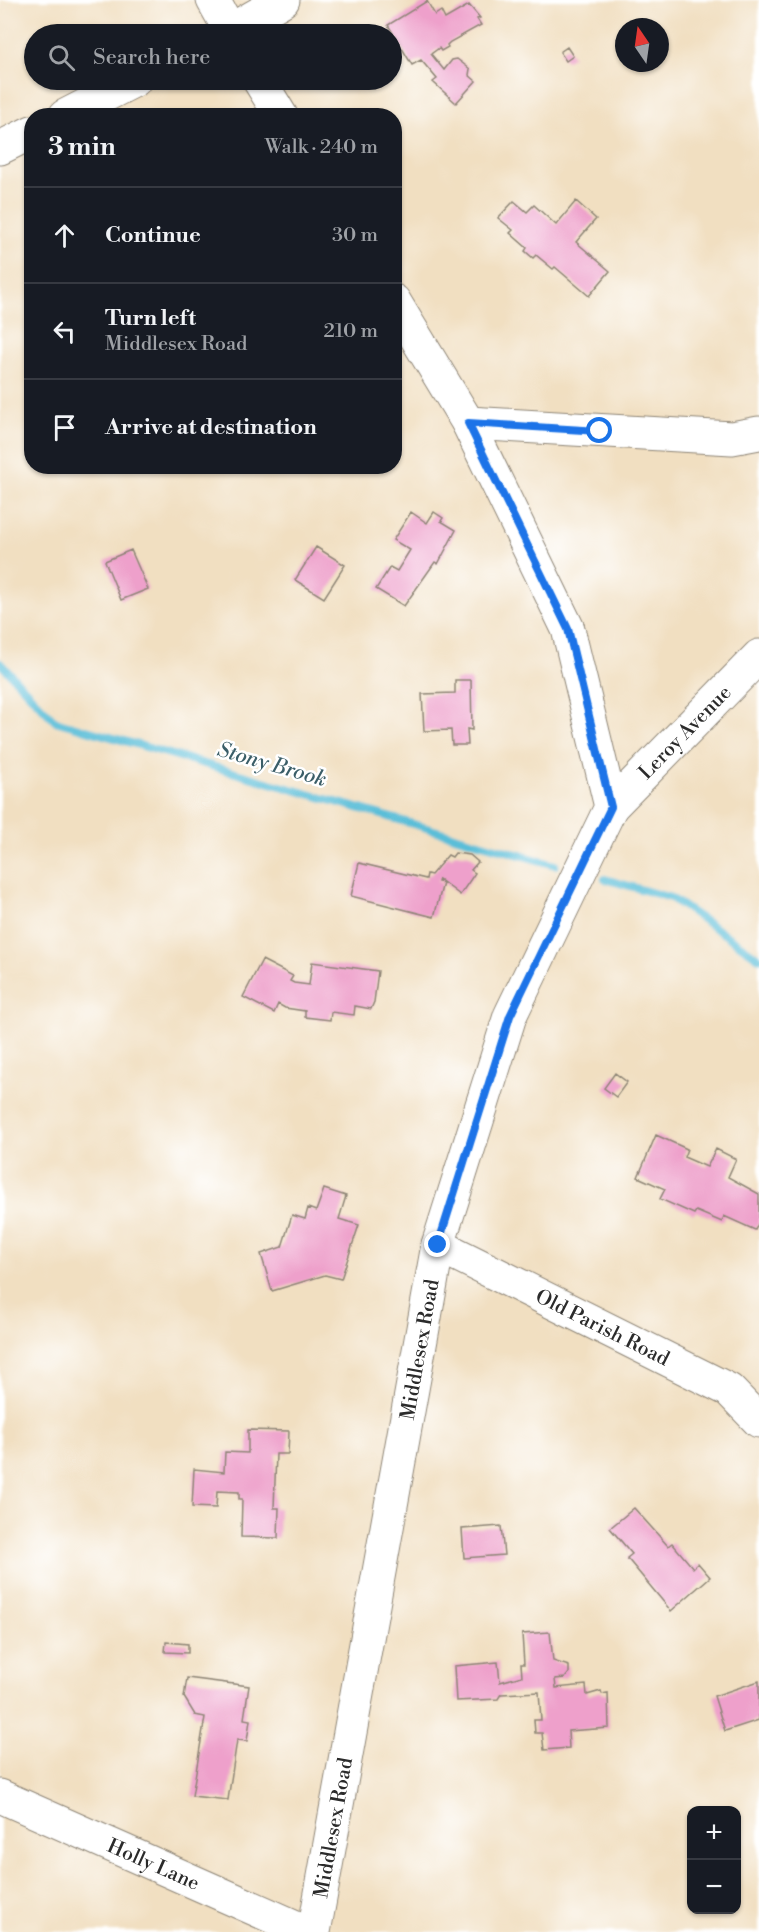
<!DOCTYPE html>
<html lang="en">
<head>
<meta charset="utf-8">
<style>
  body { margin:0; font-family:"Libre Bodoni",serif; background:#242831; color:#f1f3f6 }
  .controls { position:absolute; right:18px; bottom:18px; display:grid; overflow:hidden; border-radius:12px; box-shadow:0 2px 4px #0004 }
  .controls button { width:54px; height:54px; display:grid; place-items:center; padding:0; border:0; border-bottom:2px solid #363941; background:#171b24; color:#f1f3f6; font:30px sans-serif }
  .compass { position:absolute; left:615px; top:18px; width:54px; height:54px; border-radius:50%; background:#171b24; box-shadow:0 2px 4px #0004; rotate:347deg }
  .stop { position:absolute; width:18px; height:18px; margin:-14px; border:4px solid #1a73e8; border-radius:50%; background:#fff }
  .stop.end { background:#1a73e8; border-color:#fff; box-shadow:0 2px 6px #0008 }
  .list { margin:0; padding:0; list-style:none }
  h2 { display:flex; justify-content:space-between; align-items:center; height:78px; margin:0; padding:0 24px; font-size:26px }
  h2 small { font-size:20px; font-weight:400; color:#9ea1a6 }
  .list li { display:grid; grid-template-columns:39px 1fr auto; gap:18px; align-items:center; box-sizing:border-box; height:96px; padding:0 24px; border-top:2px solid #363941 }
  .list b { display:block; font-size:22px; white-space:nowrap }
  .list p { margin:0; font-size:20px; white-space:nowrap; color:#9ea1a6 }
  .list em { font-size:20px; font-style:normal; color:#9ea1a6 }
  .icon { flex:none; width:33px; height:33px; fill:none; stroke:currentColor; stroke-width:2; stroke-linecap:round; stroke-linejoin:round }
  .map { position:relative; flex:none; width:759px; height:1932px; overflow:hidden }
  .search { position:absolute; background:#171b24; box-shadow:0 2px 4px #0004; left:24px; top:24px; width:378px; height:66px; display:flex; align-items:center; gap:15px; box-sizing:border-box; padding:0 21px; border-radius:33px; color:#9ea1a6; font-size:22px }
  .panel { position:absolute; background:#171b24; box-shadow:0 2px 4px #0004; left:24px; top:108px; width:378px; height:366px; border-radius:24px }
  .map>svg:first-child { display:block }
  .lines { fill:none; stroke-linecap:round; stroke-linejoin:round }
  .stream { stroke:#5abed8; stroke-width:8 }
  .building { fill:#eea0cb }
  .minor-casing { stroke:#8e8576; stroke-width:35 }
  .major-casing { stroke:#8e8576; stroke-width:35 }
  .minor { stroke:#fff; stroke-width:33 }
  .major { stroke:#fff; stroke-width:33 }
  .route { stroke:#1a73e8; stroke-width:8 }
  .labels { text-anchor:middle; stroke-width:5; stroke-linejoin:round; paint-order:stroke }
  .street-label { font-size:20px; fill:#2b2b2b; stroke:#fff }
  .water-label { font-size:21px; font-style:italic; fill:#3b5e68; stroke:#fff }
</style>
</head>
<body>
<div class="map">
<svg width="759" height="1932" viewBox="0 0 759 1932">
  <rect width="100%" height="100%" fill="#fff"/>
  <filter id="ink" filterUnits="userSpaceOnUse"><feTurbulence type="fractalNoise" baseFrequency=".0167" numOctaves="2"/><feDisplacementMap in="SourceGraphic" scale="12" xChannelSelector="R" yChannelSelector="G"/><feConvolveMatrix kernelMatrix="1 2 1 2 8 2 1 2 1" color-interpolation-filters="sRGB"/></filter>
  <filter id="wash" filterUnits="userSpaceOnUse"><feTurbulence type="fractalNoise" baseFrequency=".008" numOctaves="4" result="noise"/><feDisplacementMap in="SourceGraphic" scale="24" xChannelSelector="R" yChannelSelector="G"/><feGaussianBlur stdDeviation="1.35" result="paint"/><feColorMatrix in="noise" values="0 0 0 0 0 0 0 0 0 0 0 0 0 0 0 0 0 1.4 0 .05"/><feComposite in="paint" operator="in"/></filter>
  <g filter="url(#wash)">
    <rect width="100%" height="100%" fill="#f1dfc1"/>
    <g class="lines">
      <path class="stream" d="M0 663 55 721 555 865
        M605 879 671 898 759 958"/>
    </g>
    <g id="blocks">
      <path class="building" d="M427 1 435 15 441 11 445 19 469 5 480 18 477 19 481 25 450 42 447 45 448 47 441 51 439 48 431 54 444 70 452 60 457 59 470 69 469 75 476 81 456 103 433 82 437 79 421 60 412 65 388 25Z
        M567 47 573 56 566 61 560 52Z
        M514 201 527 212 534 205 556 225 576 201 596 219 576 242 610 271 589 296 555 267 553 269 536 255 533 258 525 251 527 248 510 233 513 230 498 218Z
        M411 512 427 523 434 512 443 518 441 521 456 530 438 564 435 562 404 606 376 589 390 567 397 571 410 550 393 540Z
        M316 547 345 565 324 598 295 580Z
        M131 550 148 589 121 600 105 561Z
        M455 680H471L472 730 467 729 468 745H452L451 730 424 731 422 694 455 693Z
        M455 853 470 855 478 862 471 870 475 873 460 895 439 879 438 882 443 883 434 917 351 896 359 863 426 879 427 874 431 875 448 855 452 857Z
        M262 960 293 976 290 981 294 983 309 985 312 962 378 971 374 1002 371 1009 355 1006 354 1015 331 1012 330 1020 305 1017V1011L285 1008 278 1004 274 1013 243 997Z
        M615 1073 627 1082 616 1097 604 1088Z
        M656 1135 687 1149 684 1157 707 1167 716 1149 736 1159 728 1177 759 1194V1222L755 1230 724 1216 722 1222 696 1211 694 1214 660 1199 665 1189 638 1177Z
        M324 1189 346 1196 339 1219 359 1225 341 1279 325 1275 272 1291 261 1254 282 1247 292 1215 305 1219 308 1208 316 1211Z
        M248 1430 289 1431 288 1454H276L274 1508H279L278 1538 241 1537 242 1499H239V1492L217 1491 216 1508 192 1507 194 1469 224 1472 225 1452 248 1453Z
        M634 1508 668 1546 672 1543 693 1568 698 1563 710 1577 671 1611 627 1558 632 1554 610 1528Z
        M501 1526 504 1555 464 1558 462 1529Z
        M550 1632 553 1661 569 1666V1673L565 1678 555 1679 556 1688 586 1685 587 1695 601 1691 602 1694 608 1693 609 1728 568 1731 569 1748 544 1750 542 1733H535L534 1720H541L539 1692 501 1694 498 1699 456 1701 454 1666 498 1662 500 1682 522 1676 521 1664H524L522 1634Z
        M166 1642 188 1644V1653L165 1652Z
        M187 1678 249 1686 244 1719 250 1720 247 1741 237 1740 228 1800 192 1796 205 1717 195 1715 184 1697Z
        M759 1681V1720L725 1731 714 1696Z"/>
    </g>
  </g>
  <g filter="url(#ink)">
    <use href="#blocks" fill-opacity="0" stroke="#8e8576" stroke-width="1.5"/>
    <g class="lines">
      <defs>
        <g id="minor">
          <path d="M224 34 283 0"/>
          <path d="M65 116 135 80"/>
          <path d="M0 148 32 132"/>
          <path d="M468 423 732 438 759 433"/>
          <path id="s1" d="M611 807 759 656"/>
          <path id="s2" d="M438 1245 729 1390 759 1421"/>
          <path id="s3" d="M0 1796 307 1932"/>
        </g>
        <g id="major">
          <path d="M213 0 232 34"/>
          <path d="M259 80 281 116"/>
          <path id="s4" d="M314 1932 438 1245 510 1016 611 807 568 629 468 423 394 301"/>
        </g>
      </defs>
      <use href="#minor" class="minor-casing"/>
      <use href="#major" class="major-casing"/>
      <use href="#minor" class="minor"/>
      <use href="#major" class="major"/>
    </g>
  </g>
  <g class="lines" filter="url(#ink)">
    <path class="route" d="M438 1245 510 1016 611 807 568 629 468 423 600 431"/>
  </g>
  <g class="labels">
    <g class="street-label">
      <text dy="7" stroke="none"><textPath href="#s1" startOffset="105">Leroy Avenue</textPath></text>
      <text dy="7" stroke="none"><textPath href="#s2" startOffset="184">Old Parish Road</textPath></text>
      <text dy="7" stroke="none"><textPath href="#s4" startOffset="592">Middlesex Road</textPath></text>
      <text dy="7" stroke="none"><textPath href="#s4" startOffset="106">Middlesex Road</textPath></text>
      <text dy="7" stroke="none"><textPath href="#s3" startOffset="168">Holly Lane</textPath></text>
    </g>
    <g class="water-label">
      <text transform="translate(272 764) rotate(16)" y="7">Stony Brook</text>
    </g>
  </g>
</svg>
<div class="controls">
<button>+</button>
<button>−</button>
</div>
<svg class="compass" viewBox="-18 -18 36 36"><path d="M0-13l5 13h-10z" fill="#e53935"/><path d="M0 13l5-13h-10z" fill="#9ea1a6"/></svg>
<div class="stop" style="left:600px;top:431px"></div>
<div class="stop end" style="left:438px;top:1245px"></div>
<div class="search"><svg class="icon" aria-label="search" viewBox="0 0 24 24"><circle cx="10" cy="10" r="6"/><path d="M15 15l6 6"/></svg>Search here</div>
<section class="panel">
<h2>3 min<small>Walk · 240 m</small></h2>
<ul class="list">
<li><svg class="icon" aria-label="ahead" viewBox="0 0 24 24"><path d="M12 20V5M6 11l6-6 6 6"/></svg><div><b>Continue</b></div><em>30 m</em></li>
<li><svg class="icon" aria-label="left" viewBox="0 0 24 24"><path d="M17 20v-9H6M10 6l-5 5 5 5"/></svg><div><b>Turn left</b><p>Middlesex Road</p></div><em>210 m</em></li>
<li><svg class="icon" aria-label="arrive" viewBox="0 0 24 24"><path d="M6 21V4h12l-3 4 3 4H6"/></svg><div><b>Arrive at destination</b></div></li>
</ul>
</section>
</div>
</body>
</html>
